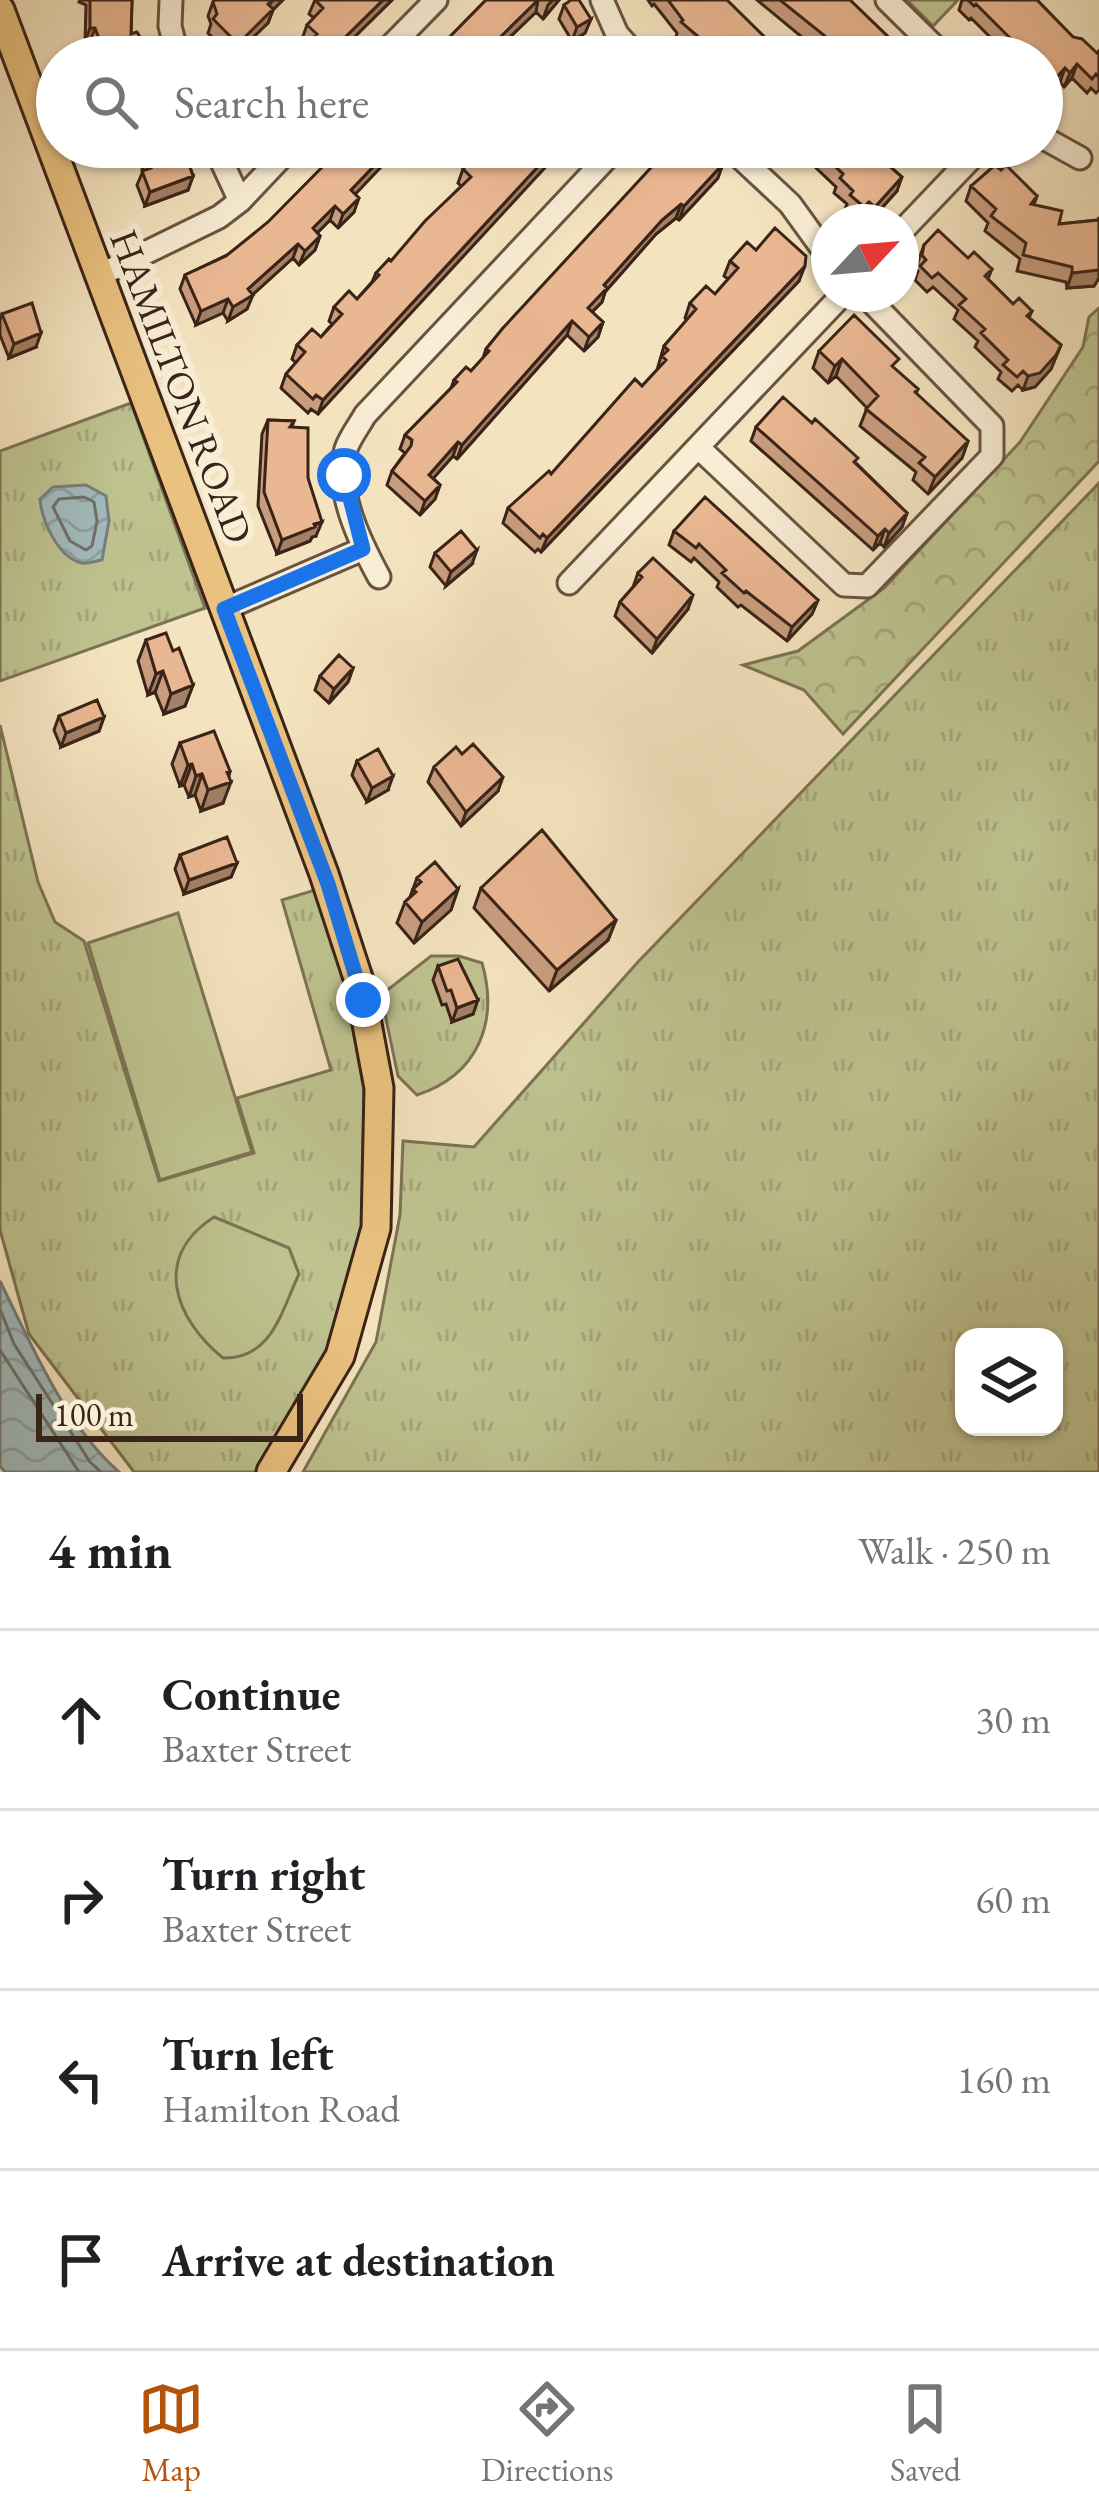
<!DOCTYPE html>
<html lang="en">
<head>
<meta charset="utf-8">
<style>
  body { margin:0; font-family:"EB Garamond",serif; background:#f6f6f6; color:#202124 }
  .controls { position:absolute; right:36px; bottom:36px; display:grid; overflow:hidden; border-radius:24px; box-shadow:0 3px 9px #0004 }
  .controls button { width:108px; height:108px; display:grid; place-items:center; padding:0; border:0; border-bottom:3px solid #e0e0e0; background:#fff; color:#202124; font:60px sans-serif }
  .compass { position:absolute; left:811px; top:204px; width:108px; height:108px; border-radius:50%; background:#fff; box-shadow:0 3px 9px #0004; rotate:64deg }
  .scale { position:absolute; left:36px; bottom:30px; width:267px; box-sizing:border-box; padding-left:12px; border:6px solid #3a2317; border-top:0; font-size:33px; line-height:42px; white-space:nowrap; color:#3a2317; -webkit-text-stroke:9px #f8edd5; paint-order:stroke }
  .stop { position:absolute; width:36px; height:36px; margin:-27px; border:9px solid #1a73e8; border-radius:50%; background:#fff }
  .stop.end { background:#1a73e8; border-color:#fff; box-shadow:0 3px 12px #0008 }
  .list { margin:0; padding:0; list-style:none }
  h2 { display:flex; justify-content:space-between; align-items:center; height:156px; margin:0; padding:0 48px; font-size:51px }
  h2 small { font-size:39px; font-weight:400; color:#757577 }
  .list li { display:grid; grid-template-columns:78px 1fr auto; gap:36px; align-items:center; box-sizing:border-box; height:180px; padding:0 48px; border-top:3px solid #e0e0e0 }
  .list b { display:block; font-size:45px; white-space:nowrap }
  .list p { margin:0; font-size:39px; white-space:nowrap; color:#757577 }
  .list em { font-size:39px; font-style:normal; color:#757577 }
  .icon { flex:none; width:66px; height:66px; fill:none; stroke:currentColor; stroke-width:2; stroke-linecap:round; stroke-linejoin:round }
  .map { position:relative; flex:none; width:1099px; height:1472px; overflow:hidden }
  .search { position:absolute; background:#fff; box-shadow:0 3px 9px #0004; left:36px; right:36px; top:36px; height:132px; display:flex; align-items:center; gap:30px; box-sizing:border-box; padding:0 42px; border-radius:66px; color:#757577; font-size:45px }
  .sheet { height:876px; background:#fff }
  nav { display:flex; justify-content:space-around; align-items:center; box-sizing:border-box; height:168px; border-top:3px solid #e0e0e0; background:#fff; font-size:33px; color:#757577 }
  nav a { display:grid; justify-items:center; gap:6px }
  nav .on { color:#b45309 }
  .map>svg:first-child { display:block }
  .grass { fill:url(#grass-tufts); stroke:#7c7354; stroke-width:3; fill-rule:evenodd }
  .forest { fill:url(#forest-crowns); stroke:#7c7354; stroke-width:3 }
  .green { fill:#bec390; stroke:#7c7354; stroke-width:3 }
  .water { fill:url(#water-waves); stroke:#787e7b; stroke-width:3 }
  .lines { fill:none; stroke-linecap:round; stroke-linejoin:round }
  .shore { stroke:#6e6f6a; stroke-width:3 }
  .minor-casing { stroke:#685341; stroke-width:27 }
  .major-casing { stroke:#3a2317; stroke-width:33 }
  .minor { stroke:#f8edd5; stroke-width:21 }
  .major { stroke:#eac280; stroke-width:27 }
  .wall { fill:#c89d7e; stroke:#3a2317; stroke-width:3 }
  .shaded-wall { fill:#a38066; stroke:#3a2317; stroke-width:3 }
  .building { fill:#e9b792; stroke:#3a2317; stroke-width:3 }
  .route { stroke:#1a73e8; stroke-width:15 }
  .labels { text-anchor:middle; stroke-width:12; stroke-linejoin:round; paint-order:stroke }
  .street-label { font-size:39px; fill:#3a2317; stroke:#f8edd5 }
</style>
</head>
<body>
<div class="map">
<svg width="1099" height="1472" viewBox="0 0 1099 1472">
  <defs>
    <pattern id="grass-tufts" width="24" height="20" patternUnits="userSpaceOnUse" patternTransform="scale(3)"><rect width="24" height="20" fill="#bec390"/><path d="M3 7l-1-3M5 7V3M7 7l1-3M15 17l-1-3M17 17v-4M19 17l1-3" fill="none" stroke="#a4a77b"/></pattern>
    <pattern id="forest-crowns" width="20" height="18" patternUnits="userSpaceOnUse" patternTransform="scale(3)"><rect width="20" height="18" fill="#bec390"/><path d="M2 6a3 3 0 1 1 6 0M12 15a3 3 0 1 1 6 0" fill="none" stroke="#a4a77b"/></pattern>
    <pattern id="water-waves" width="16" height="10" patternUnits="userSpaceOnUse" patternTransform="scale(3)"><rect width="16" height="10" fill="#a2bbbd"/><path d="M0 5q4-4 8 0t8 0" fill="none" stroke="#8ca0a2"/></pattern>
  </defs>
  <rect width="100%" height="100%" fill="#f4e3bf"/>
  <filter id="stains"><feTurbulence type="fractalNoise" baseFrequency=".00167" numOctaves="4"/><feColorMatrix values="0 0 0 0 .2 0 0 0 0 .09 0 0 0 0 .02 0 0 0 .5 -.17"/></filter>
  <radialGradient id="worn" r=".72"><stop offset=".6" stop-color="#630" stop-opacity="0"/><stop offset="1" stop-color="#630" stop-opacity=".3"/></radialGradient>
  <path class="grass" d="M131 403 205 608 0 681V451Z
    M1099 483V1472H303L376 1342 400 1215 403 1141 474 1147 637 963ZM964 1337H1054V1427H964Z
    M0 725 38 882 55 922 84 941 159 1181 254 1153 237 1098 331 1070 282 900 315 890 345 984 364 1090 362 1228 329 1351 256 1472H134L29 1334 0 1230Z
    M431 956H459L482 963C499 1022 478 1075 417 1095L398 1076 381 995Z"/>
  <path class="forest" d="M1099 308V461L843 734 804 690 743 665 798 651 884 588 1020 442 1083 347 1089 317Z"/>
  <path class="green" d="M907 0H958L933 26Z
    M178 913 252 1152 160 1180 88 943Z
    M214 1217 289 1248 299 1274C281 1312 272 1359 223 1358 174 1318 152 1257 214 1217Z"/>
  <path class="water" d="M86 485 106 496 109 521 102 560C95 561 89 564 82 563 58 558 42 521 40 499L53 487Z
    M0 1281C31 1344 65 1425 119 1472H5L0 1466Z"/>
  <g class="lines">
    <path class="shore" d="M84 497 94 502 97 521 92 546 86 550 70 541 53 507 59 499Z
      M0 1309 14 1344 90 1462 101 1472
      M0 1350 79 1472"/>
    <defs>
      <path id="minor" d="M171 0 170 26 178 57
        M602 0 617 34 638 57
        M887 0 945 57
        M380 57 436 0
        M1042 137 1080 158
        M215 147 240 201
        M729 147 790 204 829 258
        M901 232 982 147
        M98 276 219 217 240 201 291 147
        M699 448 844 585 867 586 992 456V426L864 294
        M379 577C360 542 334 489 346 449 350 437 359 426 365 415L617 147
        M569 583 843 294
        M224 609 363 549"/>
      <path id="major" d="M0 10 324 874 359 981 379 1088 376 1228 340 1356 271 1472"/>
    </defs>
    <use href="#minor" class="minor-casing"/>
    <use href="#major" class="major-casing"/>
    <use href="#minor" class="minor"/>
    <use href="#major" class="major"/>
  </g>
  <path class="wall" d="M80 0H132L131 34 152 57H95L90 42H85L86 5 79 2Z
    M315 0H392L334 57H293L307 43 302 39 307 25 314 18 309 14Z
    M486 0H559L543 19 536 12 489 57H430Z
    M648 0H718L785 57H699L676 37 677 33 654 4 652 6Z
    M757 0H850L909 57H826Z
    M962 0H1037L1073 37 1097 53 1099 51V90L1096 93 1091 88 1087 93 1072 78 1064 87 1060 82 1052 91 1042 83V57H1010L971 18 969 20 959 10Z
    M213 2 273 10 268 23 232 57 208 33 211 24 208 16Z
    M564 5 591 19 585 33 572 41 559 19Z
    M138 147H183L193 176 188 190 145 206 137 185 143 171 137 151Z
    M794 147H881L884 149 881 158 897 191 869 222 863 217 859 222 845 209 847 204 834 193 836 187Z
    M904 147H942L924 166Z
    M483 160 318 414 311 409 308 413 281 388 286 374 296 363 292 359 297 345 321 337 332 324 329 321 334 307 357 299 372 282 376 273 391 261 461 186 458 183 463 169Z
    M718 178 679 220 676 218 656 234 605 292 602 302 592 312 603 322 598 337 584 351 567 335 457 459 453 456 433 478 440 485 435 499 420 515 387 485 392 471 405 453 400 449 405 435 451 388 454 380 471 371 483 358 486 349 503 328Z
    M971 186 1037 196 1034 205 1059 224 1098 220 1099 217V278L1094 286 1067 288 1066 282 1017 271 1020 259 985 231 988 223 966 201Z
    M355 194 354 212 338 228 330 220 317 233 320 236 315 250 299 265 293 258 252 295 247 309 228 321 223 313 196 325 180 289 185 275Z
    M924 245 968 258 992 269 988 279 1013 304 1032 311 1029 318 1061 345 1051 369 1035 387 1023 390 1018 385 1012 391 998 379 1001 372 975 347 978 341 954 319 958 310 933 287 927 292 915 280 918 271 916 269 919 259Z
    M756 250 799 281 541 552 538 549 535 552 503 523 508 508 551 474 642 386 657 370 664 346 687 320 685 318 690 303 715 294 728 279 724 276 730 261Z
    M2 314 36 347 9 358 0 335V320Z
    M819 351 895 369 918 389 916 394 968 441 962 458 928 494 913 480 916 472 860 426 867 408 836 376 828 383 813 368Z
    M268 420 294 421 292 427 308 478 316 536 312 537 310 541 277 554 258 506 262 434Z
    M756 427 856 463 907 513 902 527 884 547 880 543 873 550 751 441Z
    M674 531 818 600 812 614 787 641 741 605 738 607 717 587 719 582 694 558 691 562 669 545Z
    M435 553 472 564 446 586 430 567Z
    M638 573 688 609 652 653 615 616 620 602 633 587Z
    M146 640 173 651 193 685 185 706 164 714 155 692 148 695 138 661Z
    M353 668 348 682 329 703 315 690 320 676Z
    M59 716 104 717 99 731 61 747 54 730Z
    M180 743 230 771 223 803 201 811 195 795 189 797 184 785 180 786 172 764Z
    M462 754 498 791 461 826 428 782 434 767Z
    M357 761 388 790 367 802 352 775Z
    M180 855 237 863 231 877 184 894 175 869Z
    M417 878 458 889 451 910 414 943 397 923 405 902 410 897Z
    M481 888 616 920 608 940 549 991 474 908Z
    M438 966 473 1014 452 1022 446 1004 442 1005 433 980Z"/>
  <path class="shaded-wall" d="M273 0H283L273 10 268 23 233 57 238 44Z
    M383 0H392L334 57H325Z
    M538 0 536 12 489 57H483L484 53Z
    M553 0H559L543 19 548 5Z
    M591 19 585 33 572 41 577 27Z
    M90 28H95L90 42H85Z
    M1077 64 1072 78 1064 87 1070 73Z
    M1065 68 1060 82 1052 91 1057 77Z
    M392 147H400L346 204 351 190Z
    M556 147H564L318 414 323 400Z
    M933 147H942L924 166 929 151Z
    M723 164 718 178 679 220 684 206Z
    M193 176 188 190 145 206 150 192Z
    M902 177 897 191 869 222 875 207Z
    M359 198 354 212 338 228 343 214Z
    M681 204 676 218 656 234 605 292 602 302 582 322 588 308 604 285 662 220Z
    M335 206 330 220 308 242 313 228Z
    M320 236 315 250 299 265 305 251Z
    M298 244 293 258 249 298 253 295 247 309 228 321 233 307 248 289Z
    M805 266 799 281 541 552 547 538Z
    M1099 266V278L1094 286 1067 288 1072 273Z
    M228 299 223 313 196 325 201 311Z
    M572 321 567 335 457 459 462 445Z
    M603 322 598 337 584 351 589 337Z
    M41 333 36 347 9 358 14 344Z
    M1061 345 1051 369 1035 387 1023 390 1028 376Z
    M842 359 836 376 828 383 835 366Z
    M968 441 962 458 928 494 935 477Z
    M458 442 453 456 424 489 429 475Z
    M440 485 435 499 420 515 425 501Z
    M907 513 902 527 884 547 889 533Z
    M322 522 316 536 312 537 310 541 277 554 282 540Z
    M885 529 880 543 873 550 878 536Z
    M477 550 472 564 446 586 451 572Z
    M693 595 688 609 652 653 657 639Z
    M818 600 812 614 787 641 792 627Z
    M353 668 348 682 329 703 334 689Z
    M163 671 155 692 148 695 156 674Z
    M193 685 185 706 164 714 171 694Z
    M104 717 99 731 61 747 66 733Z
    M192 764 184 785 180 786 188 765Z
    M230 771 225 784 231 782 223 803 201 811 208 790Z
    M202 774 195 795 189 797 196 776Z
    M393 776 388 790 367 802 372 788Z
    M503 777 498 791 461 826 466 812Z
    M237 863 231 877 184 894 189 880Z
    M458 889 451 910 414 943 422 922Z
    M616 920 608 940 549 991 557 970Z
    M478 1000 473 1014 452 1022 457 1008Z"/>
  <path class="building" d="M90 0H132L131 34 137 32 152 57H106L95 28H90Z
    M215 0H273L268 4 273 9 238 44 213 19 217 14 213 2Z
    M315 0H383L325 57H293L317 34 307 25 323 8Z
    M486 0H538L484 53 475 45 462 57H430Z
    M571 0H579L591 19 577 27 564 5Z
    M668 0H727L785 57H732L722 48 716 52 681 22 683 20Z
    M780 0H850L909 57H846L825 36Z
    M968 0H1037L1073 37 1082 39 1097 53 1099 51V77L1096 74 1092 79 1077 64 1070 73 1065 68 1057 77 1042 64V57H1029L976 4 974 6Z
    M594 39 612 57H577Z
    M281 50 288 57H273Z
    M145 147H183L193 176 150 192 142 171 151 168Z
    M342 147H392L351 190 359 198 343 214 335 206 313 228 320 236 305 251 298 244 248 289 253 295 233 307 228 299 201 311 185 275 226 256 268 222Z
    M496 147H556L323 400 316 395 313 399 286 374 305 352 297 345 312 329 321 337 342 314 334 307 349 291 357 299 379 275 376 273 389 259 391 261 425 221 471 177 463 169 476 154 483 160Z
    M670 147H705L723 164 684 206 681 204 662 220 604 285 607 288 588 308 603 322 589 337 572 321 462 445 458 442 429 475 440 485 425 501 392 471 411 446 412 440 405 435 457 382 454 380 466 367 471 371 489 351 486 349 503 328Z
    M815 147H881L884 149 878 156 902 177 875 207 869 202 864 207 850 195 853 191 840 178 843 174Z
    M995 165 1001 170 1006 165 1037 196 1031 204 1062 211 1059 224 1099 220V270L1072 273V267L1023 255 1026 243 991 216 996 209 971 186Z
    M775 228 806 256 805 266 547 538 543 534 540 538 508 508 549 471 551 474 635 379 642 386 666 360 662 356 668 350 664 346 696 309 690 303 706 286 715 294 738 268 730 261 747 242 756 250Z
    M938 230 968 258 974 252 992 269 985 276 1013 304 1019 298 1032 311 1027 316 1061 345 1056 355 1040 373 1028 376 1023 371 1017 377 1003 365 1008 360 981 333 985 329 959 305 966 299 938 273 932 278 920 266 926 260 922 255 924 245Z
    M32 303 41 333 14 344 2 314Z
    M854 315 899 359 892 366 918 389 915 392 968 441 935 477 919 463 925 457 866 409 878 396 842 359 835 366 819 351Z
    M783 397 812 423 815 419 858 458 854 462 907 513 889 533 885 529 878 536 756 427Z
    M268 420 294 421 290 427 308 428V478L322 522 314 524 315 527 282 540 264 492Z
    M705 497 818 600 792 627 746 591 744 593 722 573 726 570 699 544 696 548 674 531Z
    M461 531 477 550 451 572 435 553Z
    M653 558 693 595 657 639 620 602 642 577 638 573Z
    M166 633 173 651 179 648 193 685 171 694 163 671 156 674 146 640Z
    M339 655 353 668 334 689 320 676Z
    M97 700 104 717 66 733 59 716Z
    M214 731 230 771 227 772 231 782 208 790 202 774 196 776 192 764 188 765 180 743Z
    M473 744 503 777 466 812 434 767 456 747 462 754Z
    M378 749 393 776 372 788 357 761Z
    M542 830 616 920 557 970 481 888Z
    M227 837 237 863 189 880 180 855Z
    M435 862 458 889 422 922 405 902 416 892 413 889 421 882 417 878Z
    M458 959 478 1000 457 1008 451 990 447 991 438 966Z"/>
  <g class="lines">
    <path class="route" d="M344 475 363 549 224 609 328 884 363 1000"/>
  </g>
  <g class="labels">
    <g class="street-label">
      <text transform="translate(182 386) rotate(69)" y="14">HAMILTON ROAD</text>
    </g>
  </g>
  <rect width="100%" height="100%" filter="url(#stains)"/>
  <rect width="100%" height="100%" fill="url(#worn)"/>
</svg>
<div class="controls">
<button><svg class="icon" aria-label="layers" viewBox="0 0 24 24"><path d="M12 4l9 5-9 5-9-5zM3 14l9 5 9-5"/></svg></button>
</div>
<svg class="compass" viewBox="-18 -18 36 36"><path d="M0-13l5 13h-10z" fill="#e53935"/><path d="M0 13l5-13h-10z" fill="#757577"/></svg>
<div class="scale">100 m</div>
<div class="stop" style="left:344px;top:475px"></div>
<div class="stop end" style="left:363px;top:1000px"></div>
<div class="search"><svg class="icon" aria-label="search" viewBox="0 0 24 24"><circle cx="10" cy="10" r="6"/><path d="M15 15l6 6"/></svg>Search here</div>
</div>
<section class="sheet">
<h2>4 min<small>Walk · 250 m</small></h2>
<ul class="list">
<li><svg class="icon" aria-label="ahead" viewBox="0 0 24 24"><path d="M12 20V5M6 11l6-6 6 6"/></svg><div><b>Continue</b><p>Baxter Street</p></div><em>30 m</em></li>
<li><svg class="icon" aria-label="right" viewBox="0 0 24 24"><path d="M7 20v-9h11M14 6l5 5-5 5"/></svg><div><b>Turn right</b><p>Baxter Street</p></div><em>60 m</em></li>
<li><svg class="icon" aria-label="left" viewBox="0 0 24 24"><path d="M17 20v-9H6M10 6l-5 5 5 5"/></svg><div><b>Turn left</b><p>Hamilton Road</p></div><em>160 m</em></li>
<li><svg class="icon" aria-label="arrive" viewBox="0 0 24 24"><path d="M6 21V4h12l-3 4 3 4H6"/></svg><div><b>Arrive at destination</b></div></li>
</ul>
</section>
<nav>
<a class="on"><svg class="icon" aria-label="map" viewBox="0 0 24 24"><path d="M3 6l6-2 6 2 6-2v14l-6 2-6-2-6 2zM9 4v14M15 6v14"/></svg>Map</a>
<a><svg class="icon" aria-label="directions" viewBox="0 0 24 24"><path d="M12 3l9 9-9 9-9-9zM9 14v-3h6M13 9l2 2-2 2"/></svg>Directions</a>
<a><svg class="icon" aria-label="saved" viewBox="0 0 24 24"><path d="M7 4h10v16l-5-4-5 4z"/></svg>Saved</a>
</nav>
</body>
</html>
